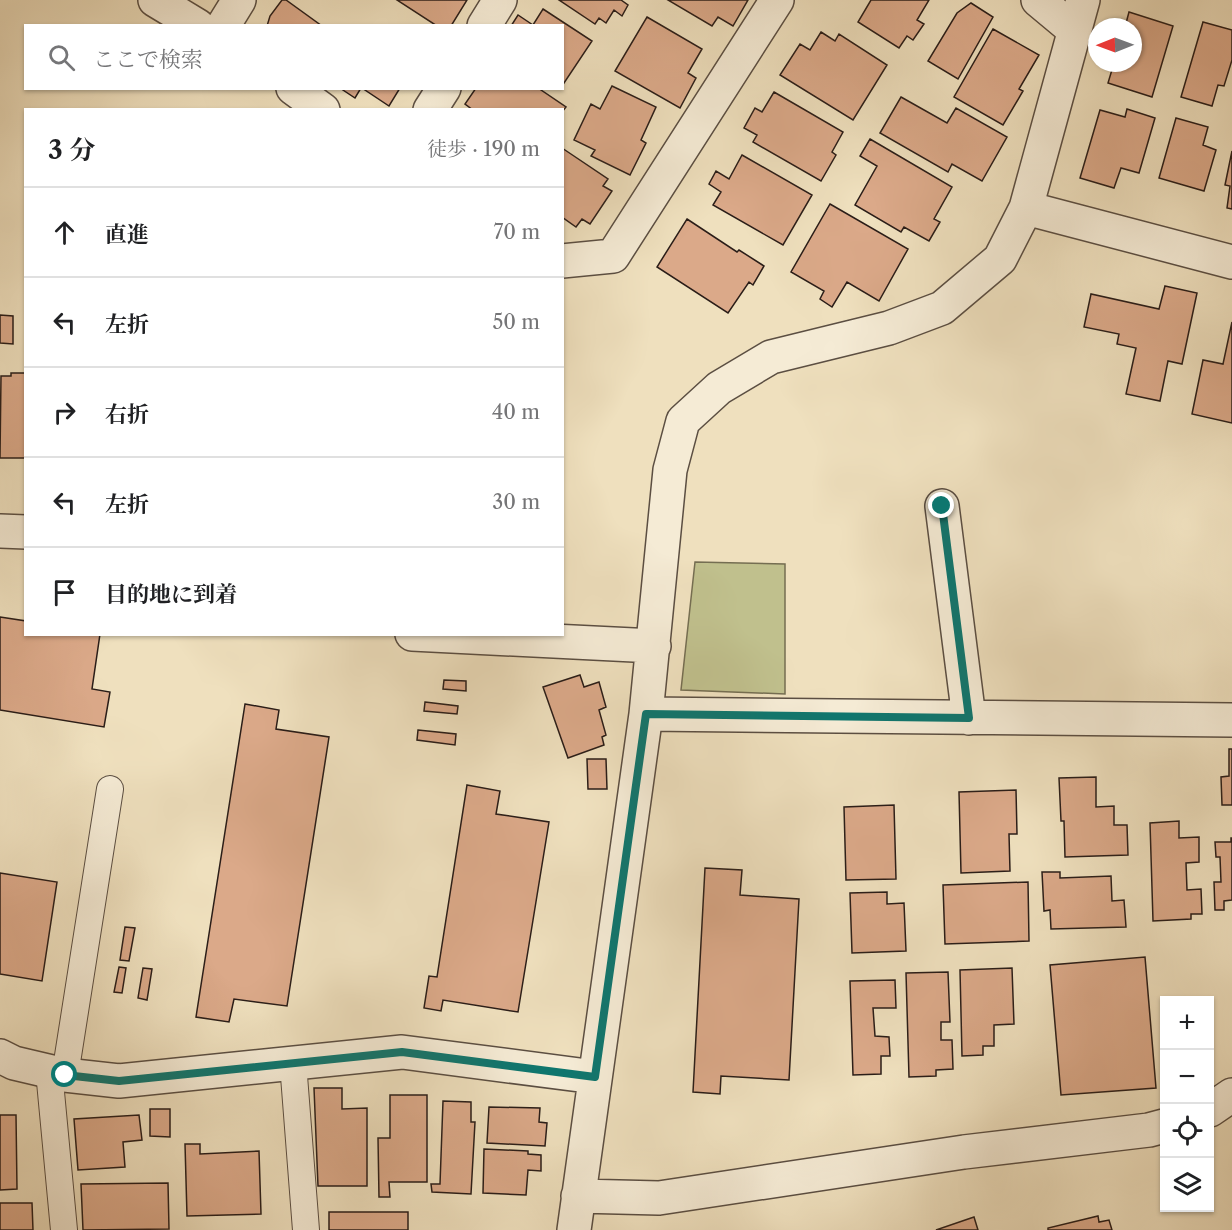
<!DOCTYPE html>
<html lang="ja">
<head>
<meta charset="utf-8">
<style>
  body { margin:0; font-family:"Libre Caslon Text","Noto Serif JP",serif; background:#f6f6f6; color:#202124 }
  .controls { position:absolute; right:18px; bottom:18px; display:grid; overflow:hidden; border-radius:0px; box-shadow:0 2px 4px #0004 }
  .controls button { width:54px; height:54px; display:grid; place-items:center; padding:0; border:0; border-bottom:2px solid #e0e0e0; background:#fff; color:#202124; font:30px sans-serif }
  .compass { position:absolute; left:1088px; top:18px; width:54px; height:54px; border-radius:50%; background:#fff; box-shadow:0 2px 4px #0004; rotate:269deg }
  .stop { position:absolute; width:18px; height:18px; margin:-14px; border:4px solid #0f766e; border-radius:50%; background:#fff }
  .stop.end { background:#0f766e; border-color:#fff; box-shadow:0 2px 6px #0008 }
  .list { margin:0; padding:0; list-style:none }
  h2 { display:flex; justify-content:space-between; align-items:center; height:78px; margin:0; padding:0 24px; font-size:26px }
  h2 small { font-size:20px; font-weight:400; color:#757577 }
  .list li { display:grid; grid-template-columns:39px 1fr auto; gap:18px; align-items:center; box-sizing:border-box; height:90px; padding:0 24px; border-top:2px solid #e0e0e0 }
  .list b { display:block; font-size:22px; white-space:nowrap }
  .list em { font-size:20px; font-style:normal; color:#757577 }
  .icon { flex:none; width:33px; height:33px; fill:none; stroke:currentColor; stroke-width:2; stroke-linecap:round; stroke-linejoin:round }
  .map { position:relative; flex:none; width:1232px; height:1230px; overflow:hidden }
  .search { position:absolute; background:#fff; box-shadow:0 2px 4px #0004; left:24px; top:24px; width:540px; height:66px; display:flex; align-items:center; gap:15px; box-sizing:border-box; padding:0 21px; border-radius:0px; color:#757577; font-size:22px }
  .panel { position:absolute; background:#fff; box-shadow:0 2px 4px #0004; left:24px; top:108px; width:540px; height:528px; border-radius:0px }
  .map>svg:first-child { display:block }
  .green { fill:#c0c08d; stroke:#756e52; stroke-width:1.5 }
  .building { fill:#dba989; stroke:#2a1d18; stroke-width:1.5 }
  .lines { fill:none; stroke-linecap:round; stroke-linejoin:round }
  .service-casing { stroke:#5b4e42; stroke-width:28 }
  .minor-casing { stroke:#5b4e42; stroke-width:36 }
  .service { stroke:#f5ebd5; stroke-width:26 }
  .minor { stroke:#f5ebd5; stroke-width:33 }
  .route { stroke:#0f766e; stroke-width:8 }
</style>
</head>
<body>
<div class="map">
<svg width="1232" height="1230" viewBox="0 0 1232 1230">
  <rect width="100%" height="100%" fill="#efe0be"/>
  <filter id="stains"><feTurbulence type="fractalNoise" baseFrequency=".00333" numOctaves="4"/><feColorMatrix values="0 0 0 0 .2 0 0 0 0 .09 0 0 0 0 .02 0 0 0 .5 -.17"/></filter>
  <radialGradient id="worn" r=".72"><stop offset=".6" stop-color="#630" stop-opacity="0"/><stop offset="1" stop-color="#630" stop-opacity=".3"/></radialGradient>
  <path class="green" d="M695 562 785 564V694L681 690Z"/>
  <path class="building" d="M282 0H286L322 26H267L270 16Z
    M397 0H467L451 26H437Z
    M559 0H621L628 5 622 16 614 10 606 23 599 18 595 24Z
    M668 0H748L733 26 718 17 712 26Z
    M871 0H929L917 20 924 24 913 40 907 36 899 48 858 22Z
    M971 3 993 17 958 79 928 61 957 13Z
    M543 9 592 41 562 86V26H511L518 15 533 25Z
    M1129 12 1173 26 1152 97 1108 83 1114 63H1133V27H1125Z
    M647 17 702 49 688 73 696 78 680 108 615 71Z
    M1203 22 1232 30V60L1224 86 1218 85 1212 106 1181 97Z
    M993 29 1039 55 1019 89 1023 91 1003 125 954 97Z
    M821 32 835 41 839 34 887 65 853 120 780 75 800 44 810 50Z
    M612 86 656 107 641 140 646 143 630 175 591 156 595 150 574 140 591 104 600 109Z
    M340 88H361L355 98Z
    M362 88H400L389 106Z
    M476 88H538L566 107 562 112V110H473L465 104Z
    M774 92 843 132 832 152 836 155 821 181 753 142 757 135 744 128 755 108 762 112Z
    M901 97 947 123 956 108 1007 137 982 181 952 164 948 172 880 133Z
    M1127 109 1155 118 1139 173 1121 168 1114 188 1080 178 1100 110 1125 117Z
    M1176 118 1208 127 1203 145 1216 150 1204 191 1159 178Z
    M870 139 952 187 934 219 940 222 929 241 904 227 901 232 855 205 877 166 860 156Z
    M562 148 608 179 603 186 612 191 590 224 582 219 576 227 562 217Z
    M1232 151V209L1227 208 1230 186 1225 185Z
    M742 155 812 195 783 245 713 205 721 192 709 184 716 171 729 179Z
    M830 204 908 249 879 301 847 282 832 307 820 299 824 291 791 272Z
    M687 219 737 252 739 250 764 266 753 285 749 282 728 313 657 267Z
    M1165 286 1197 293 1182 364 1168 361 1160 401 1126 394 1136 348 1117 344 1119 334 1084 327 1091 294 1159 309Z
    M0 315 13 316V344L0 343Z
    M1232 322V423L1192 414 1203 360 1223 364Z
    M11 373H26V458H0L1 376H11Z
    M0 617 26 621V634H100L92 689 110 692 104 727 0 710Z
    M580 675 584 687 599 682 606 707 599 710 606 735 602 737 604 745 568 758 543 687Z
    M444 680 466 681V691L443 689Z
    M425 702 458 706 457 714 424 711Z
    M245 704 279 710 276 729 329 737 287 1006 234 999 229 1022 196 1017Z
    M418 730 456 734 455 745 417 740Z
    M1229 749H1232V805H1222L1221 777 1229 776Z
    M587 759H606L607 789H588Z
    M1096 777V807L1114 806V825H1127L1128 855 1065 857 1064 821H1061L1059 778Z
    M467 785 500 791 496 814 549 822 518 1012 443 1000 441 1011 424 1008 429 976 437 977Z
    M1016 790 1017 834H1009L1010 871 961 873 959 792Z
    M894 805 896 879 846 880 844 807Z
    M1179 821V838L1199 837V862L1186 863 1187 890 1201 889 1202 914H1191V919L1153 921 1150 823Z
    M1231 838H1232V900L1224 901V910H1215L1214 882H1221L1220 857H1216L1215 842H1231Z
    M705 868 742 870 740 895 799 899 789 1080 721 1076 720 1094 693 1092Z
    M1042 872H1060V878L1111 876 1112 901 1124 900 1126 927 1051 929 1050 910 1044 911Z
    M0 873 57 882 42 981 0 974Z
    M1028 882 1029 941 945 944 943 885Z
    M887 892V904L904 903 906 951 852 953 850 893Z
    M125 927 135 928 129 961 120 960Z
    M1145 957 1156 1088 1061 1095 1050 965Z
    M119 967 126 968 122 993 114 992Z
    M143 968 152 969 147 1000 138 998Z
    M1012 968 1014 1024 994 1025V1046H983V1055L962 1056 960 970Z
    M948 972 950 1022H941V1040H952L953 1069 936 1070V1076L909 1077 906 973Z
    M895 980 896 1008H873L875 1036 889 1037 890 1056H881V1074L853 1075 850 981Z
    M314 1088H342V1109L367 1108V1186H318Z
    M390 1095H427V1182H389L390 1197H379L378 1138H390Z
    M443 1101 471 1102V1122H475L471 1194 432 1192 431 1184H440Z
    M489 1107 540 1108 539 1122 547 1123 545 1146 487 1143Z
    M150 1109H170V1137L150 1136Z
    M0 1115H16L17 1189 0 1190Z
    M139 1115 142 1140 123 1142 125 1167 78 1170 74 1119Z
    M185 1144H200V1154L259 1151 261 1214 187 1216Z
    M484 1149 528 1151V1154L541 1155V1171L528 1170 526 1195 483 1193Z
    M168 1183 169 1229 83 1230 81 1184Z
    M0 1203H32L33 1230H0Z
    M329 1212H408V1230H329Z
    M1098 1216 1099 1222 1109 1220 1112 1230H1048V1228Z
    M974 1217 978 1230H936Z"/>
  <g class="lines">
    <defs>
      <path id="service" d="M293 1063 306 1230
        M49 1071 64 1230
        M65 1075 110 789"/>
      <path id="minor" d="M155 0 198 26
        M1038 0 1074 30
        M223 26 239 0
        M484 26 500 0
        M293 88 323 110
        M430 110 444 88
        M1026 208 1232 262
        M562 261 613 256 777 0
        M942 506 969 718
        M0 531 26 532
        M412 634 654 646
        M646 714 1232 720
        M0 1056 14 1063 65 1075 119 1081 402 1052 595 1077
        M1210 1110 1232 1095
        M578 1196 659 1198 964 1152 1149 1130 1164 1126
        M574 1230 646 714 670 470 683 421 719 388 771 357 889 328 942 308 1000 259 1026 208 1083 0"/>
    </defs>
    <use href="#service" class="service-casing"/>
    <use href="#minor" class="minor-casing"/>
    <use href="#service" class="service"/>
    <use href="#minor" class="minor"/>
  </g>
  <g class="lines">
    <path class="route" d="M65 1075 119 1081 402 1052 595 1077 646 714 969 718 942 506"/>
  </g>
  <rect width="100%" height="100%" filter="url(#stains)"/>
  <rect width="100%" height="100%" fill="url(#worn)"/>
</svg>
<div class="controls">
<button>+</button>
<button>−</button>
<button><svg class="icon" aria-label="locate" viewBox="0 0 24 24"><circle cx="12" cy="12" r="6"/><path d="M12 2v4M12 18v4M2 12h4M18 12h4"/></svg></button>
<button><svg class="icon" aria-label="layers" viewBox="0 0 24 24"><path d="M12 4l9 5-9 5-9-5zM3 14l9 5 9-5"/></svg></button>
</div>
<svg class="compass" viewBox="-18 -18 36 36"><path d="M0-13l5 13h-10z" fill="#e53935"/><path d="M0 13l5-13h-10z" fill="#757577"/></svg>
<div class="stop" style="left:65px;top:1075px"></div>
<div class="stop end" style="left:942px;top:506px"></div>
<div class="search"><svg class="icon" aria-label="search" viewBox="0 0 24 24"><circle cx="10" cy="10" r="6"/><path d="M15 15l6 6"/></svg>ここで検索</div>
<section class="panel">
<h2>3 分<small>徒歩 · 190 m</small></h2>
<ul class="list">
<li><svg class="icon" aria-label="ahead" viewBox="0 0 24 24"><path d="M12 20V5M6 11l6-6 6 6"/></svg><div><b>直進</b></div><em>70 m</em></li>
<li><svg class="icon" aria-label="left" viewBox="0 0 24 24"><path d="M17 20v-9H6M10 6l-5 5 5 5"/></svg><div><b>左折</b></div><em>50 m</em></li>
<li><svg class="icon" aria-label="right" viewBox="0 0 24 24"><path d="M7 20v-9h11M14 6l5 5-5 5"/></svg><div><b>右折</b></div><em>40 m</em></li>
<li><svg class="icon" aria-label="left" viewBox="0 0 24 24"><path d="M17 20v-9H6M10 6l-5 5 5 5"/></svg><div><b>左折</b></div><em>30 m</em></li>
<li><svg class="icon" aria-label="arrive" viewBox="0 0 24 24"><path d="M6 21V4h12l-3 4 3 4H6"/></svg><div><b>目的地に到着</b></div></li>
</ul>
</section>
</div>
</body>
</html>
